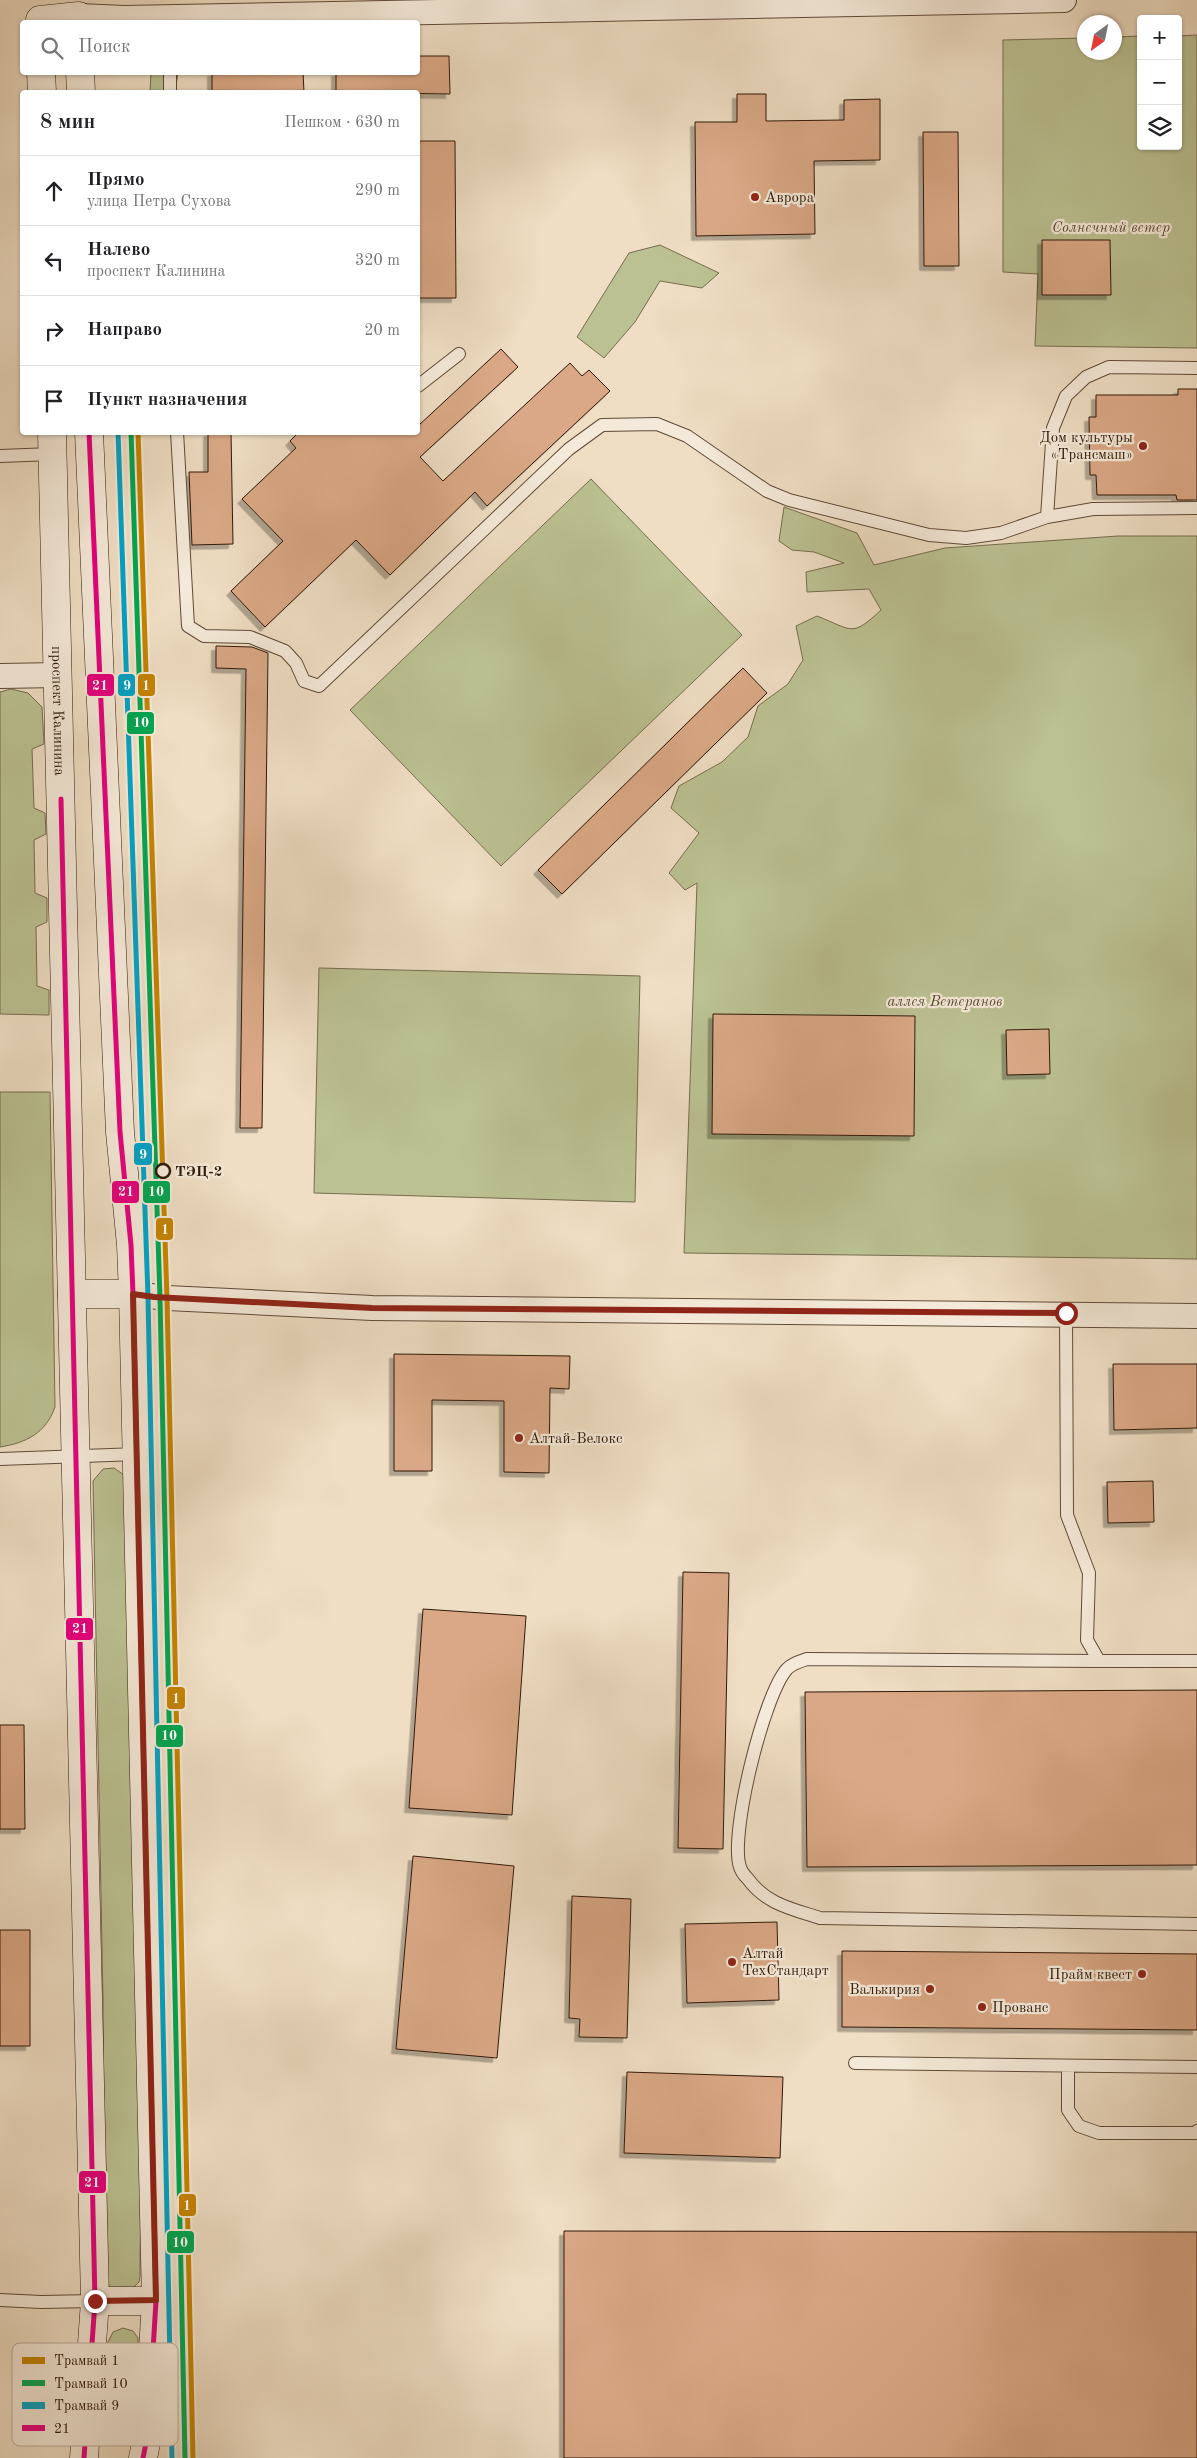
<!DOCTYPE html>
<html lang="ru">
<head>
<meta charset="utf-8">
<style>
  body { margin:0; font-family:"Old Standard TT",serif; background:#f2f2f2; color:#202124 }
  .controls { position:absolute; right:15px; top:15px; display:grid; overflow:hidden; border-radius:5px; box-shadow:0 1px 4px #0004 }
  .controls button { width:45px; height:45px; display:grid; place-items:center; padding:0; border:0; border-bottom:1px solid #e0e0e0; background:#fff; color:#202124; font:25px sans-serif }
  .compass { position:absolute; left:1077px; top:15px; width:45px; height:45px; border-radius:50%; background:#fff; box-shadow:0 1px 4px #0004; rotate:213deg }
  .stop { position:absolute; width:15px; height:15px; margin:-11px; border:4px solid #8f2418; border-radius:50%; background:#fff }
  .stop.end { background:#8f2418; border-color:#fff; box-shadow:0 1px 5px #0008 }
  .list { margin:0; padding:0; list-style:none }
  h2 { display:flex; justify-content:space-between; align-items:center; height:65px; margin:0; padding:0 20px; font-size:21px }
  h2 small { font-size:16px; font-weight:400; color:#757577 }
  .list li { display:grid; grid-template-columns:32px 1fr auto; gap:15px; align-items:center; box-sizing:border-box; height:70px; padding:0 20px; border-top:1px solid #e0e0e0 }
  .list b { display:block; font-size:19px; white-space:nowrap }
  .list p { margin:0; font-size:16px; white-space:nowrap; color:#757577 }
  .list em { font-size:16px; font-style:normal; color:#757577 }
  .icon { flex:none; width:28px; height:28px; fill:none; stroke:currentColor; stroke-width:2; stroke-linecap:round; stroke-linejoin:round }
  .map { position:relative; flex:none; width:1197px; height:2458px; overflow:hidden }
  .search { position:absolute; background:#fff; box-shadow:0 1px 4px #0004; left:20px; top:20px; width:400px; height:55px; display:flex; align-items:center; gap:12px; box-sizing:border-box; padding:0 18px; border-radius:5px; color:#757577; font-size:19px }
  .panel { position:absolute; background:#fff; box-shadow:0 1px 4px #0004; left:20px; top:90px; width:400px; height:345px; border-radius:5px }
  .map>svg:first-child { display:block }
  .green { fill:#bbc192; stroke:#766d4e }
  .building { fill:#daa886; stroke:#30190a; filter:url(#shadow) }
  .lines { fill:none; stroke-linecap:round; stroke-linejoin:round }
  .lane-casing { stroke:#604a38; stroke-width:14 }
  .street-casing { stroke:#604a38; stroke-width:26 }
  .secondary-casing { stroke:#30190a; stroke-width:29 }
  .lane { stroke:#f5ead9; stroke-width:12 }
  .street { stroke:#f5ead9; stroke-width:24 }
  .secondary { stroke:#f5ead9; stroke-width:28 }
  .bus-1-casing { stroke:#f5ead9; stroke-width:9 }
  .bus-1 { stroke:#e5007d; stroke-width:5 }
  .tram-1-casing { stroke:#f5ead9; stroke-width:9 }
  .tram-2-casing { stroke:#f5ead9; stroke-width:9 }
  .tram-3-casing { stroke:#f5ead9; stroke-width:9 }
  .tram-1 { stroke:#c58302; stroke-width:5 }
  .tram-2 { stroke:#00a651; stroke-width:5 }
  .tram-3 { stroke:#02a2c4; stroke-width:5 }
  .route { stroke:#8f2418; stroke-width:6 }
  .poi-dot { fill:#8f2418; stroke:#f5ead9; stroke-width:2 }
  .stop-dot { fill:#f5ead9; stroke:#30190a; stroke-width:2.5 }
  .labels { text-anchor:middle; stroke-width:4.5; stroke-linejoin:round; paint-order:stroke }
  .poi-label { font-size:15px; fill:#30190a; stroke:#f5ead9; text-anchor:start }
  .park-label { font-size:15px; font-style:italic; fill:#5a4b33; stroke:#f5ead9 }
  .street-label { font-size:15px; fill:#30190a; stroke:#f5ead9 }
  .stop-label { font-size:15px; font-weight:bold; fill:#30190a; stroke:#f5ead9; text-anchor:start }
  .key { fill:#f5ead9; stroke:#baab9b; stroke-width:1 }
  .key-label { font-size:14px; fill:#30190a }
  .line-badge { stroke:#f5ead9; stroke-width:2 }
  .badge-label { font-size:14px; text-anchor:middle; font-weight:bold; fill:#fff }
</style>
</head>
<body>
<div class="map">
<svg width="1197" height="2458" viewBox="0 0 1197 2458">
  <defs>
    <filter id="shadow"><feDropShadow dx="-4.5" dy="4.5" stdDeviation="0" flood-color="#0004"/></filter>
  </defs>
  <rect width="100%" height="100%" fill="#efdec4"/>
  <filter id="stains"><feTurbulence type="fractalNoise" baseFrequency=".004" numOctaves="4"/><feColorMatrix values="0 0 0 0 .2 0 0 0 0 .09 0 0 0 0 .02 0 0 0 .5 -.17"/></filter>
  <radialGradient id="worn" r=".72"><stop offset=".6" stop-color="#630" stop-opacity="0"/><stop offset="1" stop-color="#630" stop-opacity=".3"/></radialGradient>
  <path class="green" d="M1197 35V348L1035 346 1038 274 1003 272V40L1084 38V52H1114L1115 37 1141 36V146H1178V36Z
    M151 73H178L175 92H150Z
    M660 245 719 273 702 288 660 281 635 322 604 358 577 337 629 253Z
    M591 479 742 635 501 866 350 710Z
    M784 507 857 533 874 565 945 548 1118 536H1197V1259L684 1253 697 883 685 890 669 873 699 833 671 808 679 786 722 762 748 737 758 706 788 684 803 660 796 626 817 616C853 630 851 638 881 610L869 589 807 592 806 572 844 563 814 552 792 550 779 541Z
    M11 689 28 693 42 707 44 744 32 749 34 808 45 813 46 834 34 840 35 893 47 898V922L36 927 37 986 49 990V1015L0 1014V692Z
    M319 968 640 976 635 1202 314 1193Z
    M0 1092H50L55 1407C46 1433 26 1443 0 1447Z
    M114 1468 124 1475 141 2167 140 2276 139 2282 131 2290 111 2288 107 2283 105 2274 103 1999 93 1481 103 1469Z
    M123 2328 133 2331 138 2338V2438L106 2436 107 2344 113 2332Z"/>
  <path class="building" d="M418 56H449L450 94 336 92V72H418Z
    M212 72H303L304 92H212Z
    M737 94H766V121L844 120V100L880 99V160L814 161 815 234 696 236 695 122H737Z
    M923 132H958L959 266H924Z
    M418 141H455L456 298H418Z
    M1042 240H1110L1111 295H1042Z
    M501 349 518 367 420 457 443 481 570 363 582 376 589 370 610 391 487 506 475 492 390 575 356 540 265 627 231 591 283 541 242 499 296 448 290 441 299 432H418V426Z
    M1178 389H1197V500H1177L1176 495H1097L1096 475H1090L1089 417H1096V395H1178Z
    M208 432H231L233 544 192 545 189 472H208Z
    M216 646 252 647 268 653 262 1128H240L246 669 216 668Z
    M743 668 767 693 562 894 538 870Z
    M713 1014 915 1016 914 1136 712 1134Z
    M1049 1029 1050 1074 1007 1075 1006 1030Z
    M394 1354 570 1356 569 1389 550 1388 549 1473 504 1472V1401L432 1400V1471H394Z
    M1113 1364H1197V1428L1114 1430Z
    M1153 1481 1154 1522 1108 1523 1107 1482Z
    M683 1572 729 1573 723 1849 678 1848Z
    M423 1609 526 1616 512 1815 409 1808Z
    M1197 1690V1865L807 1867 805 1692Z
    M0 1725H24L25 1829H0Z
    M413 1856 514 1866 497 2058 396 2049Z
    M572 1896 631 1899 627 2038 579 2037 580 2019 569 2018Z
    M777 1922 779 2000 687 2003 685 1924Z
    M0 1930H30V2046H0Z
    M842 1951 1197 1954V2030L842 2027Z
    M627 2072 783 2077 780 2158 624 2153Z
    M564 2231 1197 2232V2458H564Z"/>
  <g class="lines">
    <defs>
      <path id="lane" d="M170 72V92
        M418 386 459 354
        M177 432 188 626 204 636 250 637 285 651 296 663 304 681 319 686 569 449 602 425 657 424 687 436 767 491 789 500 929 535 966 538 1001 533 1047 517 1093 509 1197 508
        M0 456 52 454
        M1047 517 1053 428 1066 396 1086 377 1109 367 1197 368
        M1066 1313 1067 1515 1089 1573 1087 1640 1099 1661H1197
        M0 1459 138 1454
        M1099 1661 807 1659C801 1661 791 1664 787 1669 764 1694 729 1835 740 1867 741 1871 745 1876 748 1879 766 1904 792 1909 820 1918L1197 1924
        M855 2063 1197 2067
        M1068 2066V2110L1079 2126 1099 2133H1195L1197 2131
        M0 2300 41 2302 95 2301"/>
      <path id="street" d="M79 16 124 18 1064 0
        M0 676 59 675
        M133 1294 167 1298 372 1308 1197 1316"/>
      <g id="secondary">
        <path d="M40 20 79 16"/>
        <path d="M41 72 42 92"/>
        <path d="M80 72 81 92"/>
        <path id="s1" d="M52 432 95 2301 84 2458"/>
        <path d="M89 432 120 1132 131 1245 133 1294 156 2301 148 2433 143 2458"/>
        <path d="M72 1294H133"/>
        <path d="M95 2301H156"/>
      </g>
    </defs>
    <use href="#lane" class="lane-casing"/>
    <use href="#street" class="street-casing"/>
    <use href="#secondary" class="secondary-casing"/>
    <use href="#lane" class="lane"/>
    <use href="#street" class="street"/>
    <use href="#secondary" class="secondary"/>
    <defs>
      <path id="bus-1" d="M89 432 120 1132 131 1245 133 1294 156 2301 148 2433 143 2458
        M61 799 95 2301 84 2458"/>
    </defs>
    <use href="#bus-1" class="bus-1-casing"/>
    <use href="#bus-1" class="bus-1"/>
    <defs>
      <path id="tram-1" d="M138 432 167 1298 193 2458"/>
      <path id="tram-2" d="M131 432 160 1298 185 2458"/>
      <path id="tram-3" d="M118 432 148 1297 172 2458"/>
    </defs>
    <use href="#tram-1" class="tram-1-casing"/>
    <use href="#tram-2" class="tram-2-casing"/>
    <use href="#tram-3" class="tram-3-casing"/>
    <use href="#tram-1" class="tram-1"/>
    <use href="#tram-2" class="tram-2"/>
    <use href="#tram-3" class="tram-3"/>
  </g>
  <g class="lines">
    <path class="route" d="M95 2301 156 2300 133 1294 154 1297 372 1308 1066 1313"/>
  </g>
  <g class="poi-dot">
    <circle cx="755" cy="197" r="5"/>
    <circle cx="1143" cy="446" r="5"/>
    <circle cx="519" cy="1438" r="5"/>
    <circle cx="732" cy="1962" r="5"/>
    <circle cx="1142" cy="1974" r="5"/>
    <circle cx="930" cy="1989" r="5"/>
    <circle cx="982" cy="2007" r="5"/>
  </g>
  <circle class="stop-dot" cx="163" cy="1171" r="7"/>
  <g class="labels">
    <g class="poi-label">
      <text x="765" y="202">Аврора</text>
      <text x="1133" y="442" text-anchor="end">Дом культуры<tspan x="1133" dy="17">«Трансмаш»</tspan></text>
      <text x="529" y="1443">Алтай-Велокс</text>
      <text x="742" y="1958">Алтай<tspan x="742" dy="17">ТехСтандарт</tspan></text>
      <text x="1132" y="1979" text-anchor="end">Прайм квест</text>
      <text x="920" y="1994" text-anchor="end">Валькирия</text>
      <text x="992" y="2012">Прованс</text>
    </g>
    <g class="park-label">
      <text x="1111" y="232">Солнечный ветер</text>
      <text x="945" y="1006">аллея Ветеранов</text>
    </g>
    <g class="street-label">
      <text dy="5" stroke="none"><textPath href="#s1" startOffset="279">проспект Калинина</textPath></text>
    </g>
    <g class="stop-label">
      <text x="175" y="1176">ТЭЦ-2</text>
    </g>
  </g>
  <rect x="12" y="2343" width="166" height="103" rx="8" class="key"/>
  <rect x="22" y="2357" width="23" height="7" fill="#c58302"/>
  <rect x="22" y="2380" width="23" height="6" fill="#00a651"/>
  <rect x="22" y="2402" width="23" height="7" fill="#02a2c4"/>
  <rect x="22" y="2425" width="23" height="6" fill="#e5007d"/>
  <g class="key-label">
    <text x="54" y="2365">Трамвай 1</text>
    <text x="54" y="2388">Трамвай 10</text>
    <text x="54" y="2410">Трамвай 9</text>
    <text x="54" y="2433">21</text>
  </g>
  <g class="line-badge">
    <rect x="117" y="673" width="19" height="24" rx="5" fill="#02a2c4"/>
    <rect x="137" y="673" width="19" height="24" rx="5" fill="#c58302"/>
    <rect x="86" y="673" width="29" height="24" rx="5" fill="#e5007d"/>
    <rect x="126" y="711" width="29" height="24" rx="5" fill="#00a651"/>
    <rect x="133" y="1142" width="20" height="24" rx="5" fill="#02a2c4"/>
    <rect x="142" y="1180" width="29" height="24" rx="5" fill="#00a651"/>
    <rect x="111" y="1180" width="29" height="24" rx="5" fill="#e5007d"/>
    <rect x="155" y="1217" width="19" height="24" rx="5" fill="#c58302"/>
    <rect x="65" y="1617" width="29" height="24" rx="5" fill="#e5007d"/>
    <rect x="166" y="1686" width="20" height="24" rx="5" fill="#c58302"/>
    <rect x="155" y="1724" width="29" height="24" rx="5" fill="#00a651"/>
    <rect x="78" y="2170" width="29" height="24" rx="5" fill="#e5007d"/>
    <rect x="178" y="2193" width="19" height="24" rx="5" fill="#c58302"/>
    <rect x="166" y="2230" width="29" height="24" rx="5" fill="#00a651"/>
  </g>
  <g class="badge-label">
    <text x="127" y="690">9</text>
    <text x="146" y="690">1</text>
    <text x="100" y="690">21</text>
    <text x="141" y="727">10</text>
    <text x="143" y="1159">9</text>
    <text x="156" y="1196">10</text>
    <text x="126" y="1196">21</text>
    <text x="165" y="1234">1</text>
    <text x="80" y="1633">21</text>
    <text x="176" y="1703">1</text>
    <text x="169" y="1740">10</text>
    <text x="92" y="2187">21</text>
    <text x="187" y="2210">1</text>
    <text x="180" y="2247">10</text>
  </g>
  <rect width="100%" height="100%" filter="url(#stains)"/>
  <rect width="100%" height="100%" fill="url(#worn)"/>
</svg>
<div class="controls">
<button>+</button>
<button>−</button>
<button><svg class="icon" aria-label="layers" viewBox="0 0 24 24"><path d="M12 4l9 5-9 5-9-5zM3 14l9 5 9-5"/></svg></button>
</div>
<svg class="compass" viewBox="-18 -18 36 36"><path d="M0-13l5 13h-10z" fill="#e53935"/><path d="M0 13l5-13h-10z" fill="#757577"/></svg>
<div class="stop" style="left:1066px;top:1313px"></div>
<div class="stop end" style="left:95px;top:2301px"></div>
<div class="search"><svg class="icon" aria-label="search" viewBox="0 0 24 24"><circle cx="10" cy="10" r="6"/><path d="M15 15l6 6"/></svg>Поиск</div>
<section class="panel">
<h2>8 мин<small>Пешком · 630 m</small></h2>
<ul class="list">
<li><svg class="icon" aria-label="ahead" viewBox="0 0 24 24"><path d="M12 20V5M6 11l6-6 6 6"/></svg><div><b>Прямо</b><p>улица Петра Сухова</p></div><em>290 m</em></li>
<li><svg class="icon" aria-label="left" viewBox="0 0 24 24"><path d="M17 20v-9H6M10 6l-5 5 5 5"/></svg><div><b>Налево</b><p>проспект Калинина</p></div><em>320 m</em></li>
<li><svg class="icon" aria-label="right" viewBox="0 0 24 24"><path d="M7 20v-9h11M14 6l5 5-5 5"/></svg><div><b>Направо</b></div><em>20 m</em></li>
<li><svg class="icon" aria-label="arrive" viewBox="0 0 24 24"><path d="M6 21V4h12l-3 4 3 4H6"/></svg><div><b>Пункт назначения</b></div></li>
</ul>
</section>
</div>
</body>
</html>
